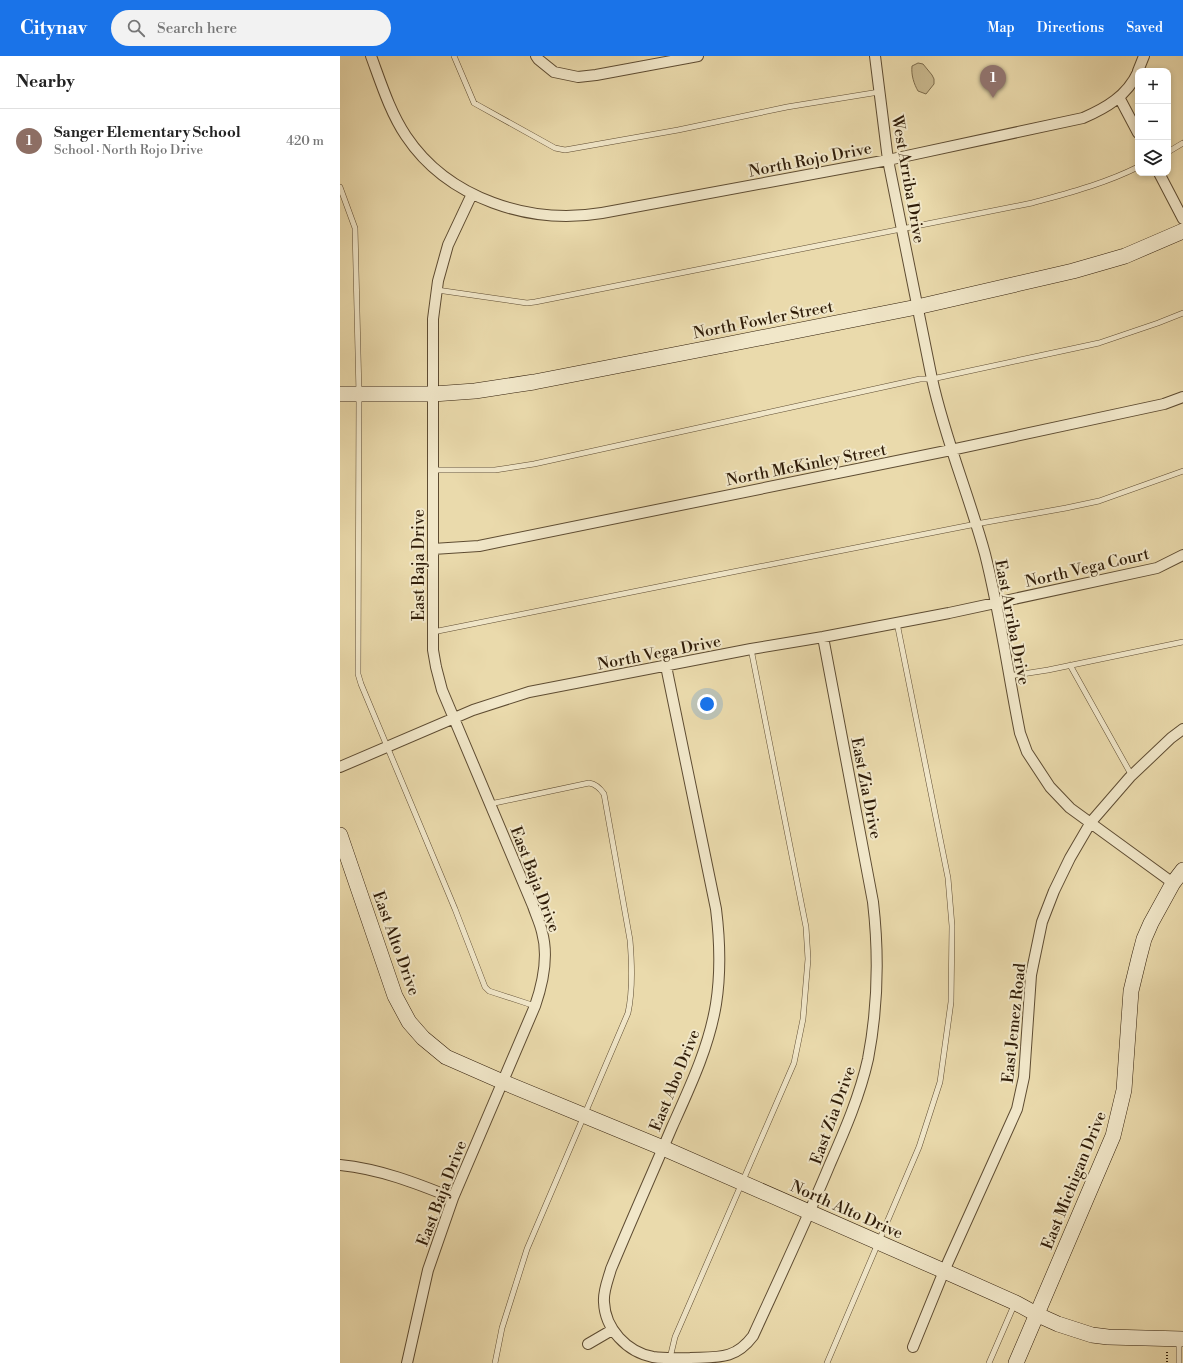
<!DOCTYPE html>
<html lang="en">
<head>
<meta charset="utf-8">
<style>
  body { margin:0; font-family:"Libre Bodoni",serif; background:#f2f2f2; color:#222 }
  .controls { position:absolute; right:12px; top:12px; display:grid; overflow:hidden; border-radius:8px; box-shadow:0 2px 6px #0003 }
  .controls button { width:36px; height:36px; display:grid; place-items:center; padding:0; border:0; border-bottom:1px solid #e0e0e0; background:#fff; color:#222; font:20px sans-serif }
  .you { position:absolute; left:367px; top:648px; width:14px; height:14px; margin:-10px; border:3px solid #fff; border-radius:50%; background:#1a73e8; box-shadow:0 0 0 6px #1a73e833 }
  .badge { display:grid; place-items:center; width:26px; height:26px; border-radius:50%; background:#1a73e8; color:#fff; font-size:13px; font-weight:700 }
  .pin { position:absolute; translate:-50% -33px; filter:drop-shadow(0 1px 2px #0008) }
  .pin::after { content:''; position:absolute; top:21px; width:14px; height:12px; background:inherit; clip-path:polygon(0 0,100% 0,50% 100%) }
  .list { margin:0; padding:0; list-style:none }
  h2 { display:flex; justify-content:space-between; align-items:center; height:52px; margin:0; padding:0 16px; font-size:17px }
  h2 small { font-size:13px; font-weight:400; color:#767676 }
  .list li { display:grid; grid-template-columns:26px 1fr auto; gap:12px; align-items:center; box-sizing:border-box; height:64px; padding:0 16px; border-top:1px solid #e0e0e0 }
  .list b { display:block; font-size:15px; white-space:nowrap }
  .list p { margin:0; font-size:13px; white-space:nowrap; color:#767676 }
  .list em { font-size:13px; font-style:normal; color:#767676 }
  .icon { flex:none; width:22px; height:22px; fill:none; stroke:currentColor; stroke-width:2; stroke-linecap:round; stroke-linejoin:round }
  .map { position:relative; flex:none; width:843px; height:1307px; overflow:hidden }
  header { display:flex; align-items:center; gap:24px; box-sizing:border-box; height:56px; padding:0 20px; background:#1a73e8; color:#fff }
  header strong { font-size:19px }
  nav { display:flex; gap:22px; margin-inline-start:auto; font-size:14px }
  .search { width:280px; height:36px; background:#f2f2f2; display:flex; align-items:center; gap:10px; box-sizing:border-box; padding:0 14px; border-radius:22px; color:#767676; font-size:15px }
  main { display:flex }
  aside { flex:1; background:#fff }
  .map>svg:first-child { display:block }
  .green { fill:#caba90; stroke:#7d6c4c }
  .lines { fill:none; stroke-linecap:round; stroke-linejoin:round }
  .lane-casing { stroke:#5e4c32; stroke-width:6 }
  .street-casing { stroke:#5e4c32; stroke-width:12 }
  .secondary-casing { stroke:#301d09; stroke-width:16 }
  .path { stroke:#301d09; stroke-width:2; stroke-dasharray:1 2; stroke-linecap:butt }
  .lane { stroke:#f1e7c9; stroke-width:5 }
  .street { stroke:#f1e7c9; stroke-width:10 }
  .secondary { stroke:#f1e7c9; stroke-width:15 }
  .labels { text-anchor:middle; stroke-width:4; stroke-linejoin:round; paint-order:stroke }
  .street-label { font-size:16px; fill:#301d09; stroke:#f1e7c9 }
</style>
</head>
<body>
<header>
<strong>Citynav</strong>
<div class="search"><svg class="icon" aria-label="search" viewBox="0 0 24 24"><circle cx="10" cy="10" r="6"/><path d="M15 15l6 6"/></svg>Search here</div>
<nav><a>Map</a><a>Directions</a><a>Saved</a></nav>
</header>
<main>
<aside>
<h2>Nearby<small></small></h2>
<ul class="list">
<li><span class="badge" style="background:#8d6e63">1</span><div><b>Sanger Elementary School</b><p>School · North Rojo Drive</p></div><em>420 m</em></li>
</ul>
</aside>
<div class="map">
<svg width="843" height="1307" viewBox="0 0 843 1307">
  <rect width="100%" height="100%" fill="#eadaac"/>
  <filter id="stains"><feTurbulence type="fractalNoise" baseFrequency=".005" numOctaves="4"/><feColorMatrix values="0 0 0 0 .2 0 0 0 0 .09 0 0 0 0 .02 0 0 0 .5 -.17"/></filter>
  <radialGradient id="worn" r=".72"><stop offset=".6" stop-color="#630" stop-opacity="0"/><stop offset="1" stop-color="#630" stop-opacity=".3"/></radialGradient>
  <path class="green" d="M578 7 583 8 592 19 594 23V28L586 38 578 35C574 28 571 19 572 10Z"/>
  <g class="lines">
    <defs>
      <path id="lane" d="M114 0 134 47 215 92 225 94 338 74 447 51 539 36
        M828 96 843 87
        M0 131 15 172 19 338 18 618 21 628 115 853 145 931 149 935 195 950
        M97 234 187 247 195 246 692 147C728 137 764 128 798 111
        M93 414H155L194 408 580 323H592L759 287 818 267 843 257
        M93 576 352 524 636 468 726 452 759 445 843 415
        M730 609 792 720
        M669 620 708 614 843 586
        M150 748 249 727C256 728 260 732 264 738L290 884C292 908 293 934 288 957L187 1193 162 1272 155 1307
        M839 1284V1307
        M330 1302 335 1281 454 1007 463 963 468 903 466 871 411 593
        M487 1307 579 1091 600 1026 611 946 612 870 608 822 557 567
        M649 1307 675 1247"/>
      <path id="street" d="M31 0C41 27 50 56 66 80 108 143 190 169 262 157L548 104 743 62C766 52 787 40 798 16
        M196 0 198 3 214 16 238 21 256 19 358 0
        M535 0 548 104 592 323C605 383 629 439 645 498 660 557 668 617 680 677L687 696 710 731 730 752 833 827
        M798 15 804 0
        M779 41 798 77
        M819 117 843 163
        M93 493 139 490 611 394 824 348 843 341
        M326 610 376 853C380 885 381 916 376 948 369 991 350 1031 332 1071 312 1118 291 1165 271 1213 268 1224 263 1235 264 1246 265 1273 287 1296 313 1301 326 1303 338 1302 350 1302 378 1301 395 1304 413 1280 439 1223 466 1166 490 1108 505 1074 520 1039 528 1003 538 951 539 898 533 846L483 581
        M0 711 133 654 189 636 411 593 483 581 609 557 817 512 843 499
        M0 1109C40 1113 76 1127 113 1142
        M248 1288 272 1274
        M573 1291 604 1215 677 1053 684 1021 691 919 702 866 714 835 730 802 751 766 790 721 831 682 843 673
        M67 1307 88 1214 113 1142 195 950C203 927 209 901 202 876 200 867 196 859 193 850L102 634 96 611 93 594V263L98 225 108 189 132 138"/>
      <path id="secondary" d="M0 338H93L135 335 194 326 379 290 577 251 733 215 785 200 843 175
        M0 779 55 940 69 966 83 982 106 1001 163 1026 323 1092 604 1215 676 1247 698 1259 718 1268 752 1279 768 1281 843 1283
        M676 1307 773 1080 784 1034 791 935 799 902 804 883 811 867 833 827 843 814"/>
    </defs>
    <use href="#lane" class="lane-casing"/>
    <use href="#street" class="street-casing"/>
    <use href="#secondary" class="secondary-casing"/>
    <path class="path" d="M827 1296V1307"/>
    <use href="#lane" class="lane"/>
    <use href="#street" class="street"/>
    <use href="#secondary" class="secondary"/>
  </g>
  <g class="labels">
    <g class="street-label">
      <text transform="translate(470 103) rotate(-11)" y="6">North Rojo Drive</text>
      <text transform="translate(569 123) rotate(80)" y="6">West Arriba Drive</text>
      <text transform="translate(423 263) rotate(-11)" y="6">North Fowler Street</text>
      <text transform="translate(466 408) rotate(-11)" y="6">North McKinley Street</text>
      <text transform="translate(78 509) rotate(-90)" y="6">East Baja Drive</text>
      <text transform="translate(747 511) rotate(-13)" y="6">North Vega Court</text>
      <text transform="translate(673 566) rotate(79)" y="6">East Arriba Drive</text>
      <text transform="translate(319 596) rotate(-11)" y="6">North Vega Drive</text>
      <text transform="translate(527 732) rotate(79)" y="6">East Zia Drive</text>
      <text transform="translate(196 823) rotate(69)" y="6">East Baja Drive</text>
      <text transform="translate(57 887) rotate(70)" y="6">East Alto Drive</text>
      <text transform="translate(673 967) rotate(-84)" y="6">East Jemez Road</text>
      <text transform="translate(334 1024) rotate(-68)" y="6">East Abo Drive</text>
      <text transform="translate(492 1059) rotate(-70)" y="6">East Zia Drive</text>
      <text transform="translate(733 1124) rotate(-68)" y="6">East Michigan Drive</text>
      <text transform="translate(101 1137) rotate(-69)" y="6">East Baja Drive</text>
      <text transform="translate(507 1153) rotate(24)" y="6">North Alto Drive</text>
    </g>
  </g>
  <rect width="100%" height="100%" filter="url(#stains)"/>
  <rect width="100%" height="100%" fill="url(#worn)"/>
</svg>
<div class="controls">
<button>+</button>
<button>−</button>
<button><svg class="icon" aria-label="layers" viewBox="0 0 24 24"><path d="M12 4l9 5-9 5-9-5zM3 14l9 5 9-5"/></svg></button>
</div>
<div class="you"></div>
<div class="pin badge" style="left:653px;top:42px;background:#8d6e63">1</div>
</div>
</main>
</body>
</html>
